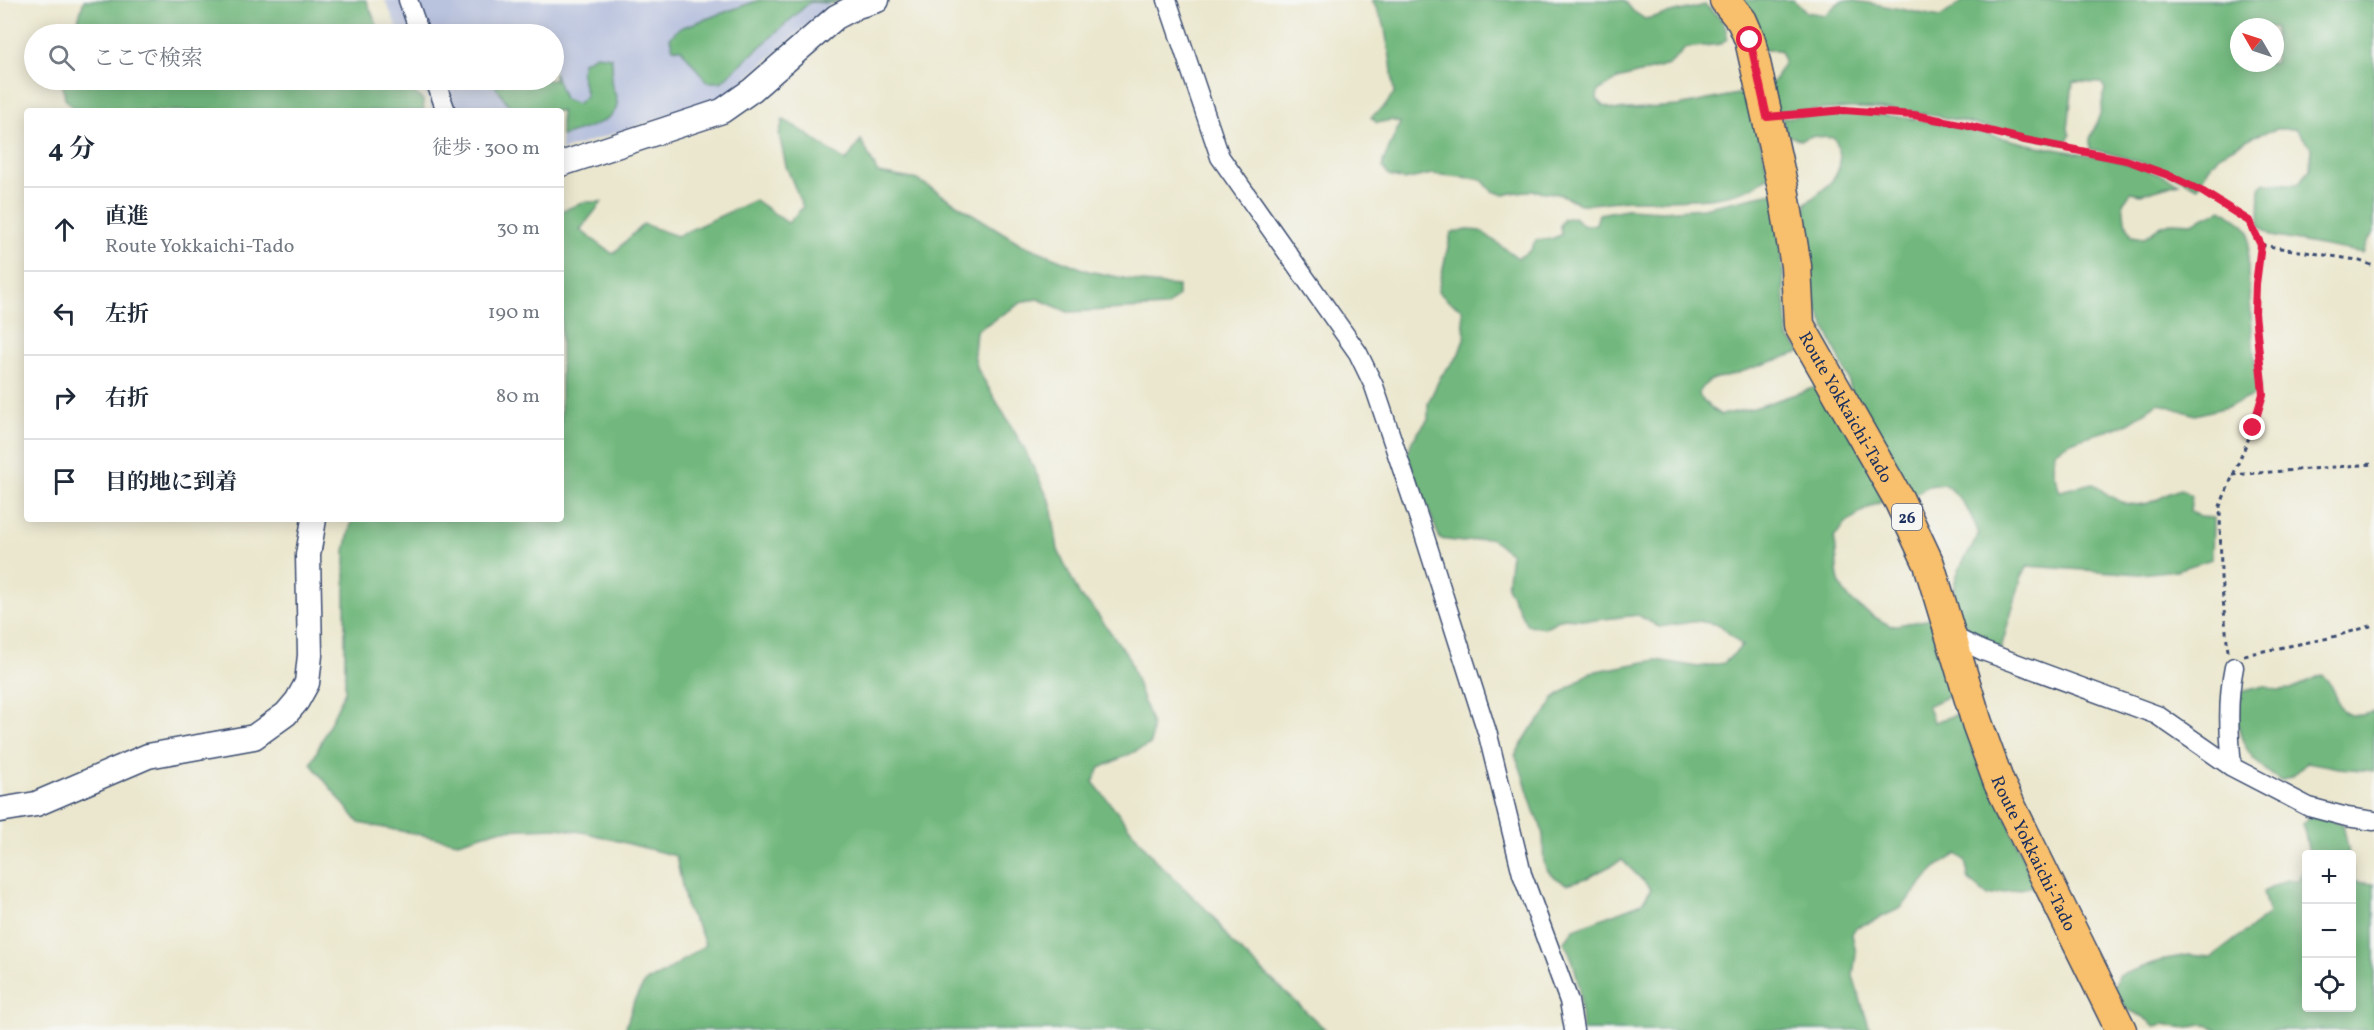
<!DOCTYPE html>
<html lang="ja">
<head>
<meta charset="utf-8">
<style>
  body { margin:0; font-family:Vollkorn,"Noto Serif JP",serif; background:#f6f6f7; color:#1f2937 }
  .controls { position:absolute; right:18px; bottom:18px; display:grid; overflow:hidden; border-radius:6px; box-shadow:0 3px 15px #0003 }
  .controls button { width:54px; height:54px; display:grid; place-items:center; padding:0; border:0; border-bottom:2px solid #e0e1e3; background:#fff; color:#1f2937; font:30px sans-serif }
  .compass { position:absolute; left:2230px; top:18px; width:54px; height:54px; border-radius:50%; background:#fff; box-shadow:0 3px 15px #0003; rotate:309deg }
  .stop { position:absolute; width:18px; height:18px; margin:-14px; border:4px solid #e11d48; border-radius:50%; background:#fff }
  .stop.end { background:#e11d48; border-color:#fff; box-shadow:0 2px 6px #0008 }
  .list { margin:0; padding:0; list-style:none }
  h2 { display:flex; justify-content:space-between; align-items:center; height:78px; margin:0; padding:0 24px; font-size:26px }
  h2 small { font-size:20px; font-weight:400; color:#747a83 }
  .list li { display:grid; grid-template-columns:39px 1fr auto; gap:18px; align-items:center; box-sizing:border-box; height:84px; padding:0 24px; border-top:2px solid #e0e1e3 }
  .list b { display:block; font-size:22px; white-space:nowrap }
  .list p { margin:0; font-size:20px; white-space:nowrap; color:#747a83 }
  .list em { font-size:20px; font-style:normal; color:#747a83 }
  .icon { flex:none; width:33px; height:33px; fill:none; stroke:currentColor; stroke-width:2; stroke-linecap:round; stroke-linejoin:round }
  .map { position:relative; flex:none; width:2374px; height:1030px; overflow:hidden }
  .search { position:absolute; background:#fff; box-shadow:0 3px 15px #0003; left:24px; top:24px; width:540px; height:66px; display:flex; align-items:center; gap:15px; box-sizing:border-box; padding:0 21px; border-radius:33px; color:#747a83; font-size:22px }
  .panel { position:absolute; background:#fff; box-shadow:0 3px 15px #0003; left:24px; top:108px; width:540px; height:414px; border-radius:6px }
  .map>svg:first-child { display:block }
  .industrial { fill:#bac3de }
  .forest { fill:#72b87e; stroke:#46746e; stroke-width:1.5; fill-rule:evenodd }
  .lines { fill:none; stroke-linecap:round; stroke-linejoin:round }
  .minor-casing { stroke:#3a4b6f; stroke-width:21 }
  .tertiary-casing { stroke:#3a4b6f; stroke-width:27 }
  .primary-casing { stroke:#3a4b6f; stroke-width:33 }
  .path { stroke:#3a4b6f; stroke-width:3; stroke-dasharray:4.5 4.5; stroke-linecap:butt }
  .minor { stroke:#fff; stroke-width:18 }
  .tertiary { stroke:#fff; stroke-width:24 }
  .primary { stroke:#f8bf6c; stroke-width:30 }
  .route { stroke:#e11d48; stroke-width:8 }
  .labels { text-anchor:middle; stroke-width:5; stroke-linejoin:round; paint-order:stroke }
  .shield { fill:#f6f6f2; stroke:#5d6b8a; stroke-width:1.5 }
  .shield-label { font-size:16px; font-weight:bold; fill:#1b2f5e }
  .street-label { font-size:18px; fill:#1b2f5e; stroke:#f6f6f2 }
</style>
</head>
<body>
<div class="map">
<svg width="2374" height="1030" viewBox="0 0 2374 1030">
  <rect width="100%" height="100%" fill="#f6f6f2"/>
  <filter id="ink" filterUnits="userSpaceOnUse"><feTurbulence type="fractalNoise" baseFrequency=".0167" numOctaves="2"/><feDisplacementMap in="SourceGraphic" scale="12" xChannelSelector="R" yChannelSelector="G"/><feConvolveMatrix kernelMatrix="1 2 1 2 8 2 1 2 1" color-interpolation-filters="sRGB"/></filter>
  <filter id="wash" filterUnits="userSpaceOnUse"><feTurbulence type="fractalNoise" baseFrequency=".008" numOctaves="4" result="noise"/><feDisplacementMap in="SourceGraphic" scale="24" xChannelSelector="R" yChannelSelector="G"/><feGaussianBlur stdDeviation="1.35" result="paint"/><feColorMatrix in="noise" values="0 0 0 0 0 0 0 0 0 0 0 0 0 0 0 0 0 1.4 0 .05"/><feComposite in="paint" operator="in"/></filter>
  <g filter="url(#wash)">
    <rect width="100%" height="100%" fill="#ebe7ce"/>
    <path class="industrial" d="M385 0H759L681 48 707 82H721L810 2 832 3 727 96 561 151V111H433L421 80H554V34H400Z"/>
    <path class="forest" d="M84 0H366L381 34H74Z
      M759 0H842L832 3 810 2 721 82H707L681 49 673 48 670 38 678 29Z
      M1372 0H1624L1633 11 1645 19 1705 5C1717 15 1728 22 1727 39L1721 44 1686 48 1669 65 1618 79 1598 91 1597 99 1604 106 1615 110 1678 106 1748 92 1769 176C1736 205 1672 199 1631 200 1615 200 1597 205 1581 204 1575 203 1570 198 1564 196 1547 190 1522 189 1505 195L1492 191 1481 179 1432 174 1404 180 1389 176 1383 168V162L1400 123 1391 120 1377 123 1371 117 1386 105 1394 93 1391 63 1384 24Z
      M1737 0H1793L1807 12 1825 15C1830 11 1837 3 1843 0 1862 0 1918 13 1940 17L1965 0H2374V232L2367 242 2363 253 2271 236 2259 224 2260 187 2264 183 2298 184 2310 169 2311 147 2296 129H2277L2254 136 2219 155 2209 167 2198 187C2163 169 2129 157 2090 149V139L2100 114 2105 88 2101 83 2073 82 2068 129 2070 136 2065 144C2012 136 1961 118 1907 111 1863 105 1818 110 1774 113L1768 86 1776 78 1784 61 1780 50H1762ZM2239 27H2275V63H2239Z
      M596 55 611 57C614 70 612 69 611 80 611 88 618 96 617 104 617 122 575 132 561 136V111H513L491 80H554V72L564 99 577 104 586 96 581 72 583 62Z
      M62 80H400L402 83 423 100 424 111H77L65 99Z
      M1825 113C1899 111 1958 127 2028 144 2055 150 2083 153 2110 159 2134 165 2157 173 2179 183L2141 194 2131 192 2123 203 2125 220 2132 236 2144 238 2157 228 2173 222 2192 223 2222 209 2244 225 2249 232 2248 273 2254 355 2260 387 2257 394 2227 407 2195 415 2159 403C2149 408 2136 419 2128 423 2103 435 2076 435 2054 452L2053 471 2060 491 2092 483C2112 499 2131 512 2156 500 2165 496 2171 491 2182 489L2192 496 2190 511 2200 517 2213 518 2212 559 2177 570 2140 574 2028 566 2022 576 2001 648C1970 638 1944 609 1957 575 1962 561 1972 547 1979 534 1971 513 1962 498 1944 484L1928 486 1907 500 1854 401 1847 375 1816 307 1802 231 1806 203C1830 185 1851 170 1834 138L1812 136 1800 140 1786 135 1782 118Z
      M783 120C806 130 824 149 846 161L861 140 878 173 918 180 1021 244 1088 271 1153 284 1178 286V296L1166 307 1068 312 1038 299 1024 301 976 331 974 355 978 370 1024 448 1051 504 1058 550 1080 596 1092 607 1128 656 1152 725 1151 744 1100 768 1093 782 1156 861 1213 916 1231 942 1326 1030H625L634 1001 645 982 664 973 705 945 699 928 687 910 676 856 587 833 558 828 499 830 458 842 359 823 311 764 345 691V551L352 519H561V211L585 202H602L580 230 613 254 643 224 677 236 755 200 788 223 803 207 786 166 779 134Z
      M1772 193 1777 197 1788 337 1801 352 1726 377C1711 377 1706 382 1698 394L1710 408 1721 415 1754 408 1822 385 1888 499C1865 508 1849 518 1834 537 1838 551 1835 574 1840 584 1847 603 1874 617 1891 626L1937 618 1957 692 1927 706 1934 722 1964 712 2034 886 1988 896 1969 880 1965 860 1957 854 1935 868 1901 908 1871 922 1856 927 1852 934 1856 953 1853 976 1870 1030H1582C1581 1000 1579 967 1564 942L1574 929 1642 903 1651 889 1622 860 1587 878 1567 884C1532 867 1548 858 1542 830 1540 822 1535 815 1533 808 1527 790 1523 772 1515 755L1531 729 1547 712 1553 699 1591 672 1656 660 1698 667 1724 663 1742 646 1720 625 1698 621 1659 627 1638 615 1596 620 1563 618 1544 628 1527 625 1507 587 1511 554 1490 538 1463 542 1440 539 1407 455 1412 441 1428 419V403L1441 376 1458 356 1465 336 1462 309 1448 301 1438 291 1451 233 1468 230 1481 231 1518 258 1530 251 1536 240 1551 239 1561 235 1560 225 1564 219 1574 217 1584 226 1596 224 1599 214 1627 209 1663 211 1703 208Z
      M2322 675C2346 695 2329 726 2374 712V771L2339 768 2307 762 2293 776 2281 781C2247 760 2230 733 2241 692L2263 686 2277 690 2291 689Z
      M2312 814 2343 824 2349 854H2309L2303 824Z
      M2306 866V1008H2352V866L2355 882 2374 884V1030H2218C2201 1019 2195 1030 2179 1027 2167 1026 2168 1022 2155 1026L2143 1017 2127 1009 2113 991 2118 976 2165 959 2189 955 2212 957 2269 914 2263 892 2287 880H2298Z"/>
  </g>
  <g filter="url(#ink)">
    <g class="lines">
      <defs>
        <path id="minor" d="M408 0 420 34
          M1167 0 1220 157 1358 353 1374 386 1422 528 1488 735 1522 874 1569 1001 1574 1030
          M435 80 446 111
          M1952 636 1983 651 2157 715 2232 767 2309 807 2347 817 2374 821
          M2232 767C2229 733 2227 701 2234 667"/>
        <path id="tertiary" d="M561 164 722 111 752 90 836 17 857 6 877 0
          M0 810 36 804 148 756 254 737 286 714 297 701 307 683 310 655 308 555 314 519"/>
        <g id="primary">
          <path id="s1" d="M1725 0 1742 21 1750 40 1783 188 1796 266 1799 325 1899 500 1929 564 1977 723 1999 783 2121 1030"/>
        </g>
      </defs>
      <use href="#minor" class="minor-casing"/>
      <use href="#tertiary" class="tertiary-casing"/>
      <use href="#primary" class="primary-casing"/>
      <path class="path" d="M1789 115 1844 110 1914 115 2025 140 2126 160 2168 175 2203 192 2249 221 2261 245 2256 284 2255 313 2263 394 2253 428 2220 506 2221 577 2228 652
        M2261 245 2357 260 2374 266
        M2232 475 2374 464
        M2244 655 2329 638 2374 625"/>
      <use href="#minor" class="minor"/>
      <use href="#tertiary" class="tertiary"/>
      <use href="#primary" class="primary"/>
    </g>
  </g>
  <g class="lines" filter="url(#ink)">
    <path class="route" d="M1750 40 1767 117 1844 110 1914 115 1965 125 2025 140 2126 160 2168 175 2203 192 2249 221 2261 245 2256 284 2255 313 2263 394 2253 428"/>
  </g>
  <g class="labels">
    <rect class="shield" x="1892" y="504" width="30" height="26" rx="4.5"/>
    <g class="shield-label">
      <text x="1907" y="523">26</text>
    </g>
    <g class="street-label">
      <text dy="6" stroke="none"><textPath href="#s1" startOffset="432">Route Yokkaichi-Tado</textPath></text>
      <text dy="6" stroke="none"><textPath href="#s1" startOffset="918">Route Yokkaichi-Tado</textPath></text>
    </g>
  </g>
</svg>
<div class="controls">
<button>+</button>
<button>−</button>
<button><svg class="icon" aria-label="locate" viewBox="0 0 24 24"><circle cx="12" cy="12" r="6"/><path d="M12 2v4M12 18v4M2 12h4M18 12h4"/></svg></button>
</div>
<svg class="compass" viewBox="-18 -18 36 36"><path d="M0-13l5 13h-10z" fill="#e53935"/><path d="M0 13l5-13h-10z" fill="#747a83"/></svg>
<div class="stop" style="left:1750px;top:40px"></div>
<div class="stop end" style="left:2253px;top:428px"></div>
<div class="search"><svg class="icon" aria-label="search" viewBox="0 0 24 24"><circle cx="10" cy="10" r="6"/><path d="M15 15l6 6"/></svg>ここで検索</div>
<section class="panel">
<h2>4 分<small>徒歩 · 300 m</small></h2>
<ul class="list">
<li><svg class="icon" aria-label="ahead" viewBox="0 0 24 24"><path d="M12 20V5M6 11l6-6 6 6"/></svg><div><b>直進</b><p>Route Yokkaichi-Tado</p></div><em>30 m</em></li>
<li><svg class="icon" aria-label="left" viewBox="0 0 24 24"><path d="M17 20v-9H6M10 6l-5 5 5 5"/></svg><div><b>左折</b></div><em>190 m</em></li>
<li><svg class="icon" aria-label="right" viewBox="0 0 24 24"><path d="M7 20v-9h11M14 6l5 5-5 5"/></svg><div><b>右折</b></div><em>80 m</em></li>
<li><svg class="icon" aria-label="arrive" viewBox="0 0 24 24"><path d="M6 21V4h12l-3 4 3 4H6"/></svg><div><b>目的地に到着</b></div></li>
</ul>
</section>
</div>
</body>
</html>
